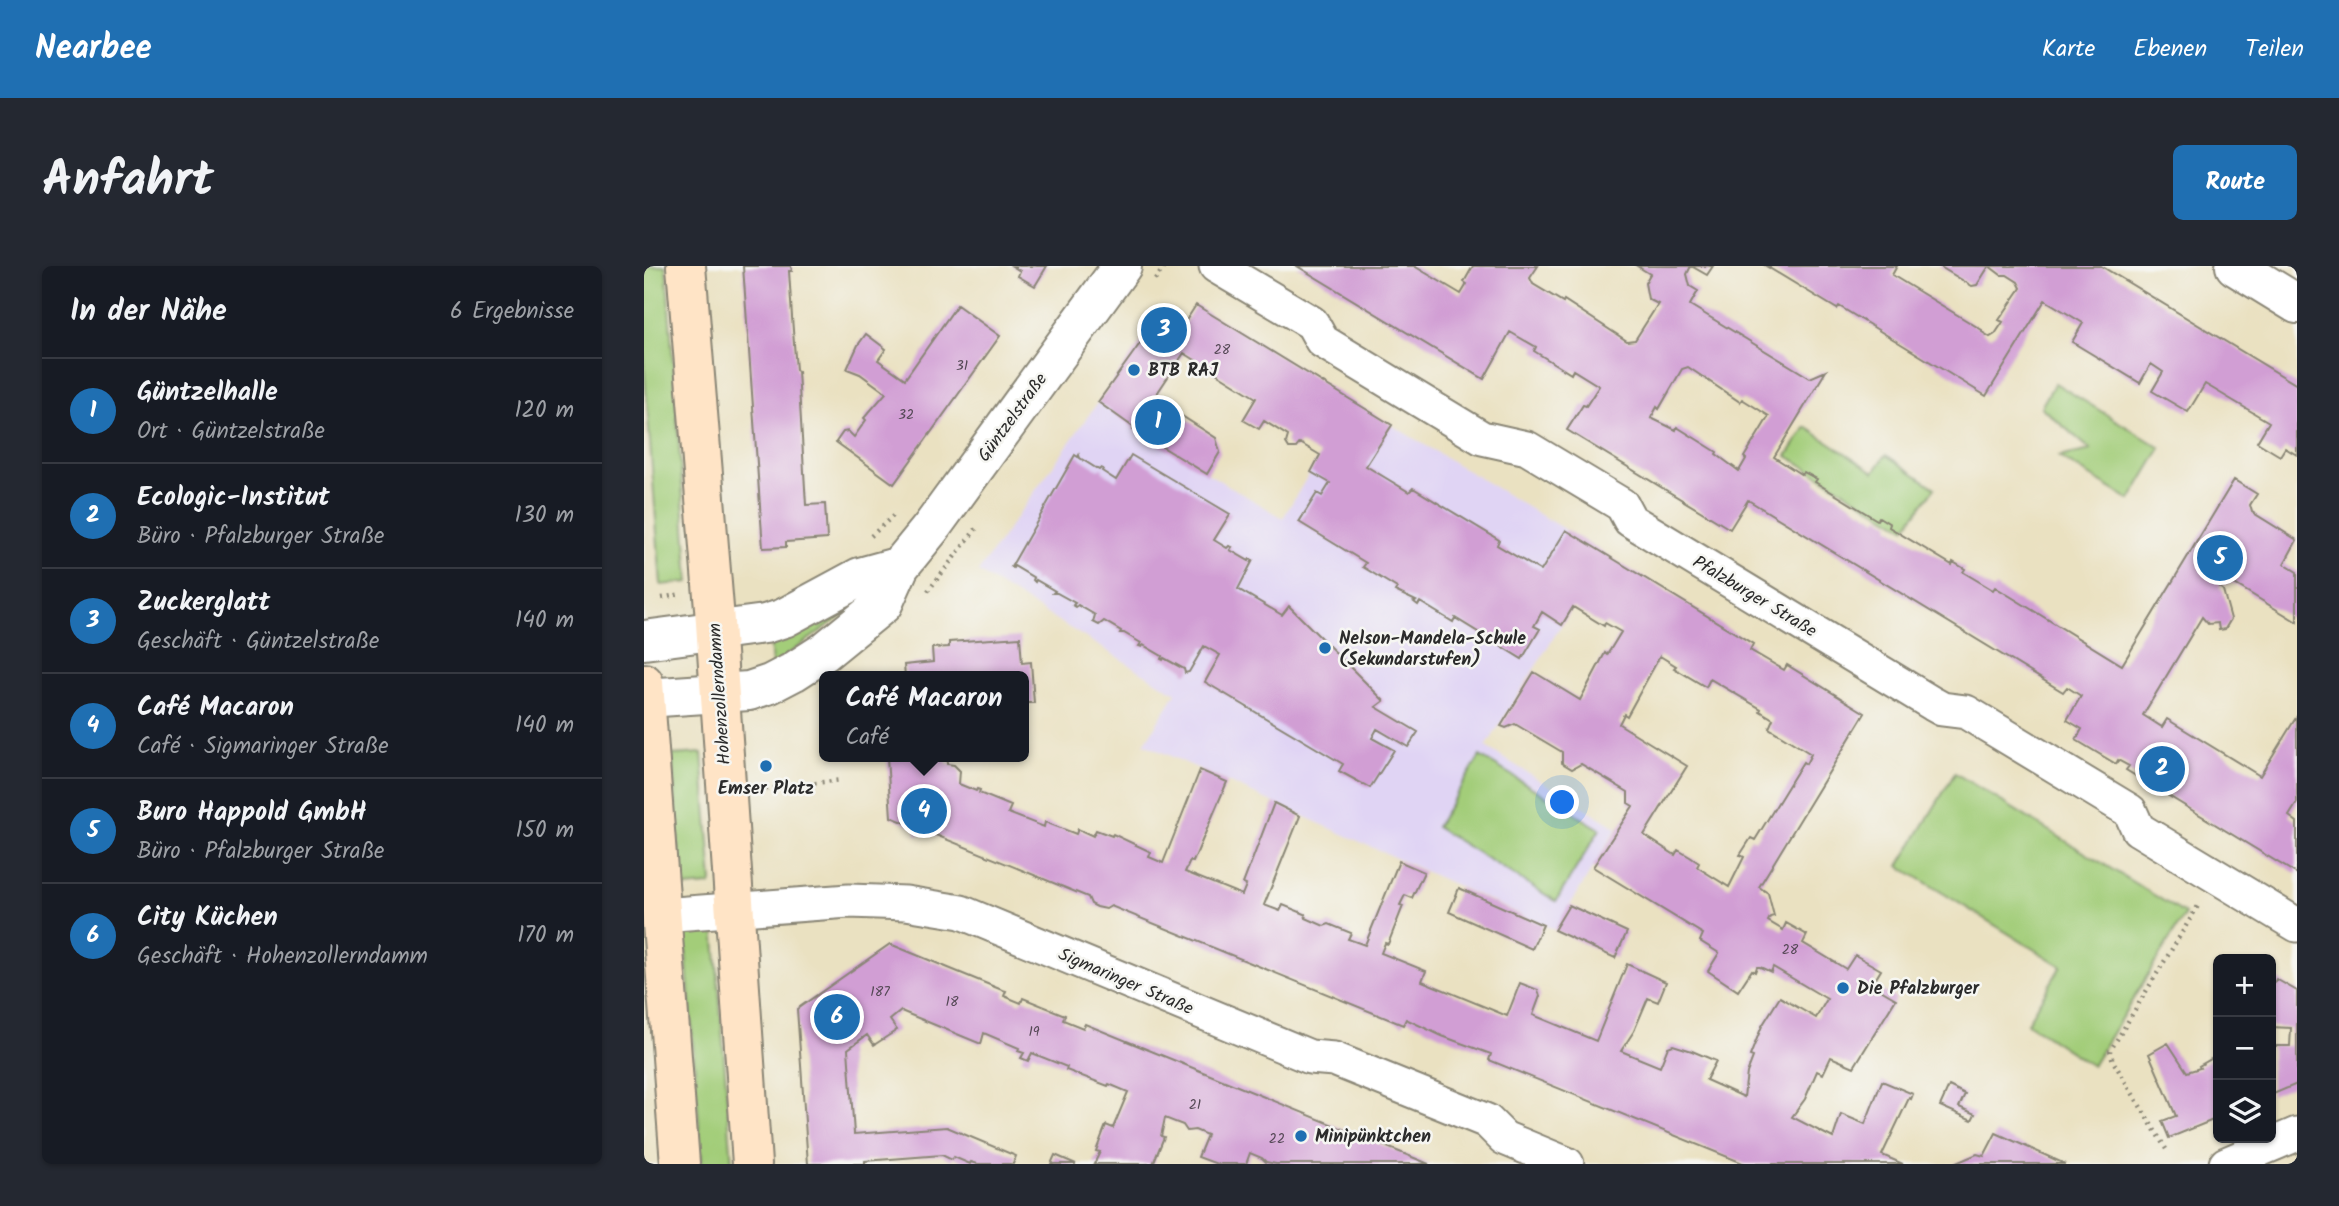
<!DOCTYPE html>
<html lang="de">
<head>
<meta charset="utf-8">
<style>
  body { margin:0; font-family:Kalam,sans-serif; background:#242831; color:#f1f3f6 }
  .controls { position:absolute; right:21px; bottom:21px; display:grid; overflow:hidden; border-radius:10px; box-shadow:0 2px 5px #0004 }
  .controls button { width:63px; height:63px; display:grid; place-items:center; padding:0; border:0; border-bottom:2px solid #363941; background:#171b24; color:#f1f3f6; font:35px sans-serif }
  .you { position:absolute; left:919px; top:537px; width:24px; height:24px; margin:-18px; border:5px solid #fff; border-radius:50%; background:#1a73e8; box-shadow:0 0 0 10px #1a73e833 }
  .badge { display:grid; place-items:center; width:46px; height:46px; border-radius:50%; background:#1f6fb2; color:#fff; font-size:23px; font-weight:700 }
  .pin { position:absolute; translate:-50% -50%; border:4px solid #fff; box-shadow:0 2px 7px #0006 }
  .popup { position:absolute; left:175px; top:405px; width:210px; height:91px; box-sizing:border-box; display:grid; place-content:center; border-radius:10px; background:#171b24; filter:drop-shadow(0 2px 5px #0005); font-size:23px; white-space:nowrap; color:#9ea1a6 }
  .popup b { font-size:26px; color:#f1f3f6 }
  .popup::after { content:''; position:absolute; left:50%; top:100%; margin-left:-14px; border:14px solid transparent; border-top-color:#171b24 }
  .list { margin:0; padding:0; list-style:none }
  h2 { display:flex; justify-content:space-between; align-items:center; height:91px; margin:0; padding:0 28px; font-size:30px }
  h2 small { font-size:23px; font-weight:400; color:#9ea1a6 }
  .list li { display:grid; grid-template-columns:46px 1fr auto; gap:21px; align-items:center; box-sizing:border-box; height:105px; padding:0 28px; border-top:2px solid #363941 }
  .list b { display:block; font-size:26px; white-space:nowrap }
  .list p { margin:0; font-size:23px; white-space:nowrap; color:#9ea1a6 }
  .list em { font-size:23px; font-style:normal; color:#9ea1a6 }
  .icon { flex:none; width:38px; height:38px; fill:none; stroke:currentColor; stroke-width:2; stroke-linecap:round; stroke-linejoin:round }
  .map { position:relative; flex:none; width:1653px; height:898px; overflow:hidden; border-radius:10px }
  header { display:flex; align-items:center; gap:42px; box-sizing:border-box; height:98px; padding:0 35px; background:#1f6fb2; color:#fff }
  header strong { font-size:33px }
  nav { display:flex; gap:38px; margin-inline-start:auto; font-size:24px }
  .intro { display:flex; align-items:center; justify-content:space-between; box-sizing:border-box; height:168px; padding:0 42px }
  h1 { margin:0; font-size:49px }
  .button { padding:18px 32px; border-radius:10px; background:#1f6fb2; color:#fff; font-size:24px; font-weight:700 }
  main { display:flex; gap:42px; padding:0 42px }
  aside { flex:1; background:#171b24; border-radius:10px; box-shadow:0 2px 5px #0004 }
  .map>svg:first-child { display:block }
  .built { fill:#e0d4f4 }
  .green { fill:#a3cd79; stroke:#677c52; stroke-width:2 }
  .building { fill:#d19ed4; fill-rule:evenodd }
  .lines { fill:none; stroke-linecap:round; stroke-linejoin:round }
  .minor-casing { stroke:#8a8676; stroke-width:37 }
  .tertiary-casing { stroke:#8a8676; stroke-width:42 }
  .secondary-casing { stroke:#8a8676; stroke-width:42 }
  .path { stroke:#8a8676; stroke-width:4.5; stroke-dasharray:2 5; stroke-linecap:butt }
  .minor { stroke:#fff; stroke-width:33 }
  .tertiary { stroke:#fff; stroke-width:38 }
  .secondary { stroke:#ffe4c6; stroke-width:38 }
  .poi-dot { fill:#1f6fb2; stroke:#f6f6f2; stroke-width:2.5 }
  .labels { text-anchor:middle; stroke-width:5; stroke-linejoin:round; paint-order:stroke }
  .number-label { font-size:14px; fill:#544855 }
  .poi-label { font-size:18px; font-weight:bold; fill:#2b2b2b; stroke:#f6f6f2; text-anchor:start }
  .street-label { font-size:18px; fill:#2b2b2b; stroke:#f6f6f2 }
</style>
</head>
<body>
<header>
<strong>Nearbee</strong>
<nav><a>Karte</a><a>Ebenen</a><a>Teilen</a></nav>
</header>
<div class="intro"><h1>Anfahrt</h1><a class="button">Route</a></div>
<main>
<aside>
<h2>In der Nähe<small>6 Ergebnisse</small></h2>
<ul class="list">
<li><span class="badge">1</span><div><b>Güntzelhalle</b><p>Ort · Güntzelstraße</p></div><em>120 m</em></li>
<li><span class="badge">2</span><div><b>Ecologic-Institut</b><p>Büro · Pfalzburger Straße</p></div><em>130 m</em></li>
<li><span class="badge">3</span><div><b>Zuckerglatt</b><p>Geschäft · Güntzelstraße</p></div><em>140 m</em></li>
<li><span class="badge">4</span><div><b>Café Macaron</b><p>Café · Sigmaringer Straße</p></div><em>140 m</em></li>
<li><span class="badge">5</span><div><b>Buro Happold GmbH</b><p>Büro · Pfalzburger Straße</p></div><em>150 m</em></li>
<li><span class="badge">6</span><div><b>City Küchen</b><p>Geschäft · Hohenzollerndamm</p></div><em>170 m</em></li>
</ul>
</aside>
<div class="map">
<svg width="1653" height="898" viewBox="0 0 1653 898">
  <rect width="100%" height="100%" fill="#f6f6f2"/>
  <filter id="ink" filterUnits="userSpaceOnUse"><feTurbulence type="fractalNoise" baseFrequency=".0143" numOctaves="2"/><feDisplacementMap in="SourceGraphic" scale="14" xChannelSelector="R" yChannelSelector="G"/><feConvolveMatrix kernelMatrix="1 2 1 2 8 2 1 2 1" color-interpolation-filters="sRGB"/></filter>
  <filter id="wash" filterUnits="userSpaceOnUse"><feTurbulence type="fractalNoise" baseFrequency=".00686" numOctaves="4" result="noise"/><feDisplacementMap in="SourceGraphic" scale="28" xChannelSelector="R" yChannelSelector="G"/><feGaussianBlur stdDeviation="1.57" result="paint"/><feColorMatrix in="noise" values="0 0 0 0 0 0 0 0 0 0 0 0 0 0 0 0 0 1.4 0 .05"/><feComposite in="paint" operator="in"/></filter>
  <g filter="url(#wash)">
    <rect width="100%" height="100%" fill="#eae1c1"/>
    <path class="built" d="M708 135 961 288 842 481 973 562 911 664 500 478 532 427 334 306 454 136 489 161V163L639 252Z"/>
    <path class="green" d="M0 0H22L45 316 17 319 0 99Z
      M1411 117 1517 182 1486 234 1415 191 1447 184 1397 141Z
      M1162 161 1230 206 1242 189 1291 222 1261 262 1143 190Z
      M232 325 128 400 126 374Z
      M58 487 68 616 65 619 40 621 37 617 28 489Z
      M836 490 956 563 912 635 792 561Z
      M1311 507 1541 648 1448 800 1383 757 1417 700 1255 600Z
      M70 658 88 898H58L40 660Z"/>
    <g id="blocks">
      <path class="building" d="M99 0H147L148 5H145L148 51 152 104 154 105 162 239 181 238 183 273 142 276V281L119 282Z
        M368 0H403L391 20 374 10 376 5Z
        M653 0H770L817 28 823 18 820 16 829 0H894L886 12 889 18 919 36 920 34 983 75 991 74 1014 38 1004 33 1001 17 1006 8 993 0H1069L1063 9 1047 0 1043 8 1046 20 1054 25 1046 39 1166 112 1182 105 1130 191 1158 209 1160 206 1173 213 1171 216 1233 254 1235 251 1246 258 1245 261 1308 299 1309 296 1321 303 1319 306 1349 324 1351 321 1478 399 1590 214 1613 228 1606 239 1608 246 1653 274 1640 298 1653 306V356L1589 317 1577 319 1575 321 1579 324 1587 353 1581 363 1575 364 1574 357 1564 358 1558 351 1499 449 1518 461 1523 453 1616 510 1653 450V537L1645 550 1653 556V608L1482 504 1485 500 1474 494 1472 498 1432 474 1438 463 1423 454 1437 430 1423 421 1419 426 1104 234 1086 263 923 164 939 139 942 140 955 120 929 104 927 108 890 85 892 81 866 66 840 113ZM1044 101 1096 136 1098 133 1125 150 1100 191 1102 193 1095 205 1072 188 1073 186 1033 161 1032 164 1007 152 1013 141 1015 143 1038 103Z
        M1122 0H1253L1248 9 1338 64V66L1346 71 1351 68 1359 56 1355 54 1377 22 1374 16 1363 9H1357L1345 0 1333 19 1328 20 1295 0H1457L1653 119V189L1641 182 1636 190 1613 176 1625 156 1561 118 1544 146 1508 125 1519 106 1507 98 1496 117 1428 76 1439 57 1401 34 1342 130 1195 40 1193 43Z
        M313 39 356 70 250 218 192 176 199 166 204 165 210 171 222 154 220 152 242 127 216 108 203 103 214 79 222 68 242 83 234 94 261 113Z
        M552 39 748 159 722 200 765 226 769 222 855 274 853 279 897 305 922 264 1109 378 1106 384 1140 404 1143 399 1221 447 1115 621 1124 627 1130 650 1126 651 1124 655 1139 664 1142 657 1163 669 1159 677 1202 703 1211 689 1237 704 1228 719 1252 733 1210 801 1187 791 1179 808 1173 805 1161 833 1148 851 1189 872 1197 848 1221 858 1238 815 1269 828 1267 833 1265 832 1238 889 1259 898H1101L845 794 847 788 798 770 762 753 759 759 467 640 462 643 453 641 447 638 444 631 287 567 272 569V561L247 551 243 491H303V498L310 499 316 505 315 518 332 525 333 523 336 524 335 527 367 540 364 547 400 561 401 556 432 568 434 563 449 570 452 564 468 570 469 568 507 586 505 591 519 597 556 504 583 516 549 596 546 595 541 606 598 629 602 619 599 618 630 537 656 550 620 639 636 645 639 639 661 648 662 652 680 660 685 658 707 667 704 673 721 679 755 595 780 606 768 632 761 629 756 639 759 640 744 678 741 677 737 687 782 705 778 715 863 750 876 717 894 724 896 730 889 749 952 775 983 698 1022 716 1014 736 1004 732 990 765 977 785 1016 801 1024 781 1029 779 1048 785 1072 795 1062 814 1100 831 1103 807 1109 791 1106 790 1118 760 1136 731 1172 752 1183 733 1129 701 1127 706 1116 701H1113L1111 706 1108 704 1094 725 1064 705 1075 687 1056 675 1059 668 949 601 989 540 984 537V526L937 498 928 503 918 497V486L871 458 862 462 857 460 890 406 936 434 961 387 963 389 977 366 961 357 960 360 929 341 918 359 898 346 890 360 896 363 878 393 811 352 809 356 776 336 774 339 770 336 772 335 751 325 753 322 719 301 722 297 655 256 673 227 678 230 686 217 667 206 676 189 656 177 652 182H645L642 177 644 170 620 155 615 163 599 154 612 132 540 87 510 132 572 172 576 186 563 208 489 163V161L454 136 515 51 536 64ZM1016 390 1032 400 1030 402 1062 421 1066 413 1117 443 1116 445 1129 453 1125 462 1167 488 1162 498 1159 496 1111 574 1107 572 1096 589 1100 591 1085 621 1053 601 1055 597 1046 591 1034 584 1031 589 1000 569 1043 500 975 458 980 448 983 450Z
        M431 189 434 191 435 189 436 192 455 204 457 202 459 203 458 205 472 214 487 189 586 248 570 274 583 282 585 280 588 281 586 284 605 295 606 293 609 294 594 323 638 349 645 340 740 435 732 441 774 466 764 481 733 463 728 472 750 484 726 522 695 505 699 498 561 416 576 389 560 380 545 406 541 407 540 403 520 392 519 394 517 393 518 390 499 379 498 381 495 380 497 377 480 367H476L477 365 460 355 455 359 449 356 451 349 434 339 432 341 429 339 431 337 413 327H409L411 325 392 314 391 316 389 314 390 312 370 300 369 302 367 301Z
        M376 371 378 397 387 396 390 437H380V410H261L260 399 289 396 288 382 305 381V376Z
        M815 622 899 659 888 683 805 646Z
        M925 639 983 666 971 692 910 664Z
        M246 678 358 724 362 725 360 730 377 737 379 732 421 749 419 754 439 762 441 758 785 898H632L622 896 618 892 606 887 602 898H573L554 891 563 869 551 864 543 865 539 859 521 852 517 870 520 871 509 898H450L456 886 452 885 462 859 469 862 484 826 465 818 464 820 422 804 423 801 388 787 384 795 377 792 380 787 374 785 375 782 340 767 337 778 257 745 246 754 253 764 230 779 223 769 204 783 210 868 303 861 372 890 369 898H334L327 896 326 898 310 891 308 894 298 889 221 895V898H164L153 743Z
        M1632 713 1653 725V818L1627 829V780H1646L1647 762 1627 761V722Z
        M1524 777 1543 806 1556 802 1555 800 1574 789V852L1525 872 1518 855 1532 850 1505 788Z
        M1305 820 1321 828 1315 841 1331 848 1328 854 1296 840Z
        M1352 867 1421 898H1310L1333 888 1340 890Z
        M411 889 432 898H407Z"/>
    </g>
  </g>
  <g filter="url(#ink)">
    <use href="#blocks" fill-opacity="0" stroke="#8a8676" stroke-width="2"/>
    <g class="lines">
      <defs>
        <path id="minor" d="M572 0 668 57 678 75 838 172 883 182 978 239 986 254 1289 438 1298 443 1322 446 1486 545 1494 563 1653 659
          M17 649 205 635 262 637 317 646 666 791 690 793 843 855 860 872 923 898
          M1582 898 1653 868"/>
        <path id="tertiary" d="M1591 0 1653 38
          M0 374 121 358 140 352 216 311 256 300
          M1 432 105 425 126 418 149 406 180 386 239 338 256 300 287 262 478 0"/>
        <path id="secondary" d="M42 0 70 342 108 898
          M0 417 36 898"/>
      </defs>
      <use href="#minor" class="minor-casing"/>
      <use href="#tertiary" class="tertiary-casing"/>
      <use href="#secondary" class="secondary-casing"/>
      <path class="path" d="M511 14 521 0
        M227 270 249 250
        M284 325 332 263
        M18 332 37 328
        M122 523 197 514
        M1522 883 1469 795 1466 785 1554 640"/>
      <use href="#minor" class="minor"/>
      <use href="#tertiary" class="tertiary"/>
      <use href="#secondary" class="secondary"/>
    </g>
  </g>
  <g class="poi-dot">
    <circle cx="490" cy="104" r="7"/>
    <circle cx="681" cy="382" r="7"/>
    <circle cx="122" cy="500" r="7"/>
    <circle cx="1199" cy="722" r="7"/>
    <circle cx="657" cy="870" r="7"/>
  </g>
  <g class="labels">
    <g class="number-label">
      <text x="578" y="88">28</text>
      <text x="318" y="104">31</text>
      <text x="262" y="153">32</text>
      <text x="1146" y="688">28</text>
      <text x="236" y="730">187</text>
      <text x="308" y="740">18</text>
      <text x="390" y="770">19</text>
      <text x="551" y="843">21</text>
      <text x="633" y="877">22</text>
    </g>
    <g class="poi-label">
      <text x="504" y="110">BTB RAJ</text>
      <text x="695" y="378">Nelson-Mandela-Schule<tspan x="695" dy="21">(Sekundarstufen)</tspan></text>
      <text x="122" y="528" text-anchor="middle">Emser Platz</text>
      <text x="1213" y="728">Die Pfalzburger</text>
      <text x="671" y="876">Minipünktchen</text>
    </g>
    <g class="street-label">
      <text transform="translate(368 151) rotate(-54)" y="6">Güntzelstraße</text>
      <text transform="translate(1111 330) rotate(31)" y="6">Pfalzburger Straße</text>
      <text transform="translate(75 428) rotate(-94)" y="6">Hohenzollerndamm</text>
      <text transform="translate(482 715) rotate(23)" y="6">Sigmaringer Straße</text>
    </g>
  </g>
</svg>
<div class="controls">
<button>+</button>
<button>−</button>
<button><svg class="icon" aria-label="layers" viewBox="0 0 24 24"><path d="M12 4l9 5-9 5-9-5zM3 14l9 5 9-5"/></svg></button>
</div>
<div class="you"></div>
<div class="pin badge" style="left:514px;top:156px">1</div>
<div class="pin badge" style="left:1518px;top:503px">2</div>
<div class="pin badge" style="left:520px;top:64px">3</div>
<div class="pin badge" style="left:280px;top:545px">4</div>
<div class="popup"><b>Café Macaron</b>Café</div>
<div class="pin badge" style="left:1576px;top:292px">5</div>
<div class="pin badge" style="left:193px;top:751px">6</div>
</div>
</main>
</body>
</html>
